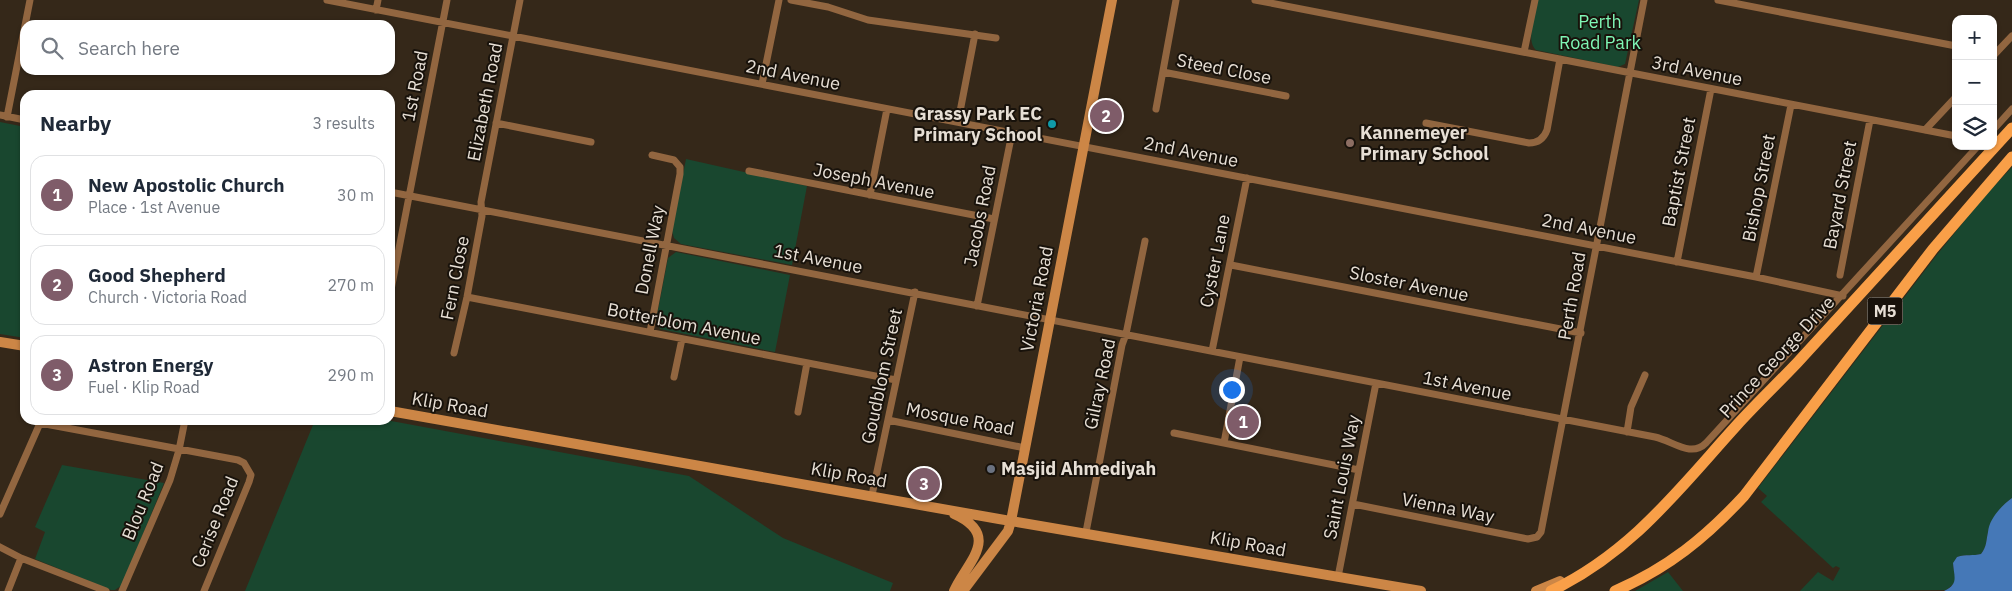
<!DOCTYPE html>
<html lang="en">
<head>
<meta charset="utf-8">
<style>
  body { margin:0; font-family:"IBM Plex Sans",sans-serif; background:#f6f6f7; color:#1f2937 }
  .controls { position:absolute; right:15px; top:15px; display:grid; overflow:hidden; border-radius:10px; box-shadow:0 1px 4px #0004 }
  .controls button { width:45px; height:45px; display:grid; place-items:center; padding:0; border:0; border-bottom:1px solid #e0e1e3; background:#fff; color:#1f2937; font:25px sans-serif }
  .you { position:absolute; left:1231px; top:389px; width:18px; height:18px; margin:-12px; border:4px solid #fff; border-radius:50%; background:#1a73e8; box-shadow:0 0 0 8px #1a73e833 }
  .badge { display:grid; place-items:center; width:32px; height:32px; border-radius:50%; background:#7f5c69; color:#fff; font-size:16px; font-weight:700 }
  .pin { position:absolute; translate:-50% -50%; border:2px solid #fff; box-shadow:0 1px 5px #0006 }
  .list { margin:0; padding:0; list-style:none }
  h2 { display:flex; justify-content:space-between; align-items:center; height:65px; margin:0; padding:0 20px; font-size:21px }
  h2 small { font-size:16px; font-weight:400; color:#747a83 }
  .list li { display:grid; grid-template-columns:32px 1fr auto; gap:15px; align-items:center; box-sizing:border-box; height:80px; margin:0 10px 10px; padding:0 10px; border:1px solid #e0e1e3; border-radius:15px }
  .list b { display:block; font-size:19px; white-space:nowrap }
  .list p { margin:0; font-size:16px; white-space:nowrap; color:#747a83 }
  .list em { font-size:16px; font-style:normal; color:#747a83 }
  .icon { flex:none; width:28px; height:28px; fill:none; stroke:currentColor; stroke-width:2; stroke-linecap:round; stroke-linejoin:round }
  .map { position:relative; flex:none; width:2012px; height:591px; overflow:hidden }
  .search { position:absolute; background:#fff; box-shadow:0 1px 4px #0004; left:20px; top:20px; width:375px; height:55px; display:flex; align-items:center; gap:12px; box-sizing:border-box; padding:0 18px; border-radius:15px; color:#747a83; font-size:19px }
  .panel { position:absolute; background:#fff; box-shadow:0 1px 4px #0004; left:20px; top:90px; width:375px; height:335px; border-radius:15px }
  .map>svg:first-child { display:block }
  .green { fill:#19472f }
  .water { fill:#4578b7 }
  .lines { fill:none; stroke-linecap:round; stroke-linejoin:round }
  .street { stroke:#926640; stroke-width:7 }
  .secondary { stroke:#cc8646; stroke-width:10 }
  .primary { stroke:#f99f48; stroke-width:11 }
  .culture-dot { fill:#0f9aa8; stroke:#18120b; stroke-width:2 }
  .education-dot { fill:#8d6e63; stroke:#18120b; stroke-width:2 }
  .worship-dot { fill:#6b7280; stroke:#18120b; stroke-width:2 }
  .labels { text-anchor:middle; stroke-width:4; stroke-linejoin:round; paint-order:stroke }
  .shield { fill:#18120b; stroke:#a9a298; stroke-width:1 }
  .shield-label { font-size:16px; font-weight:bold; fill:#e7dfd5 }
  .park-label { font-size:18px; fill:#7ff6b5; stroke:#18120b }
  .street-label { font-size:18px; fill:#e7dfd5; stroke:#18120b }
  .poi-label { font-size:18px; font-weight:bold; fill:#e7dfd5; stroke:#18120b; text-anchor:start }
</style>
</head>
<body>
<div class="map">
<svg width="2012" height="591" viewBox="0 0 2012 591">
  <rect width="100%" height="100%" fill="#352819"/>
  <path class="green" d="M1538 0H1639L1625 64 1618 67 1536 50C1525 40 1536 14 1538 0Z
    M0 122 25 127V338L0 334Z
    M686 159 807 186 792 265 681 244 674 238 672 231Z
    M2012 167V498C2002 505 1990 519 1988 532 1986 541 1987 546 1981 554 1973 556 1966 554 1957 557L1953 564C1954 577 1960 581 1946 590L1800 591 1818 572 1833 581 1840 568 1836 566 1833 568 1761 502 1767 496 1758 488 1936 256 1983 198Z
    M676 252 790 275 775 352 660 329 656 320 668 258Z
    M315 420H386L689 476 783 538 893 583 890 591H245Z
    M62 465 164 483 122 585 115 590H111L35 559 45 532 35 527Z
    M1668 572 1683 591H1635Z"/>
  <path class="water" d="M2012 498V591H1944C1959 584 1954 577 1953 563L1957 557C1966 554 1973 556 1981 554 1987 546 1986 541 1988 532 1989 519 2002 505 2012 498Z"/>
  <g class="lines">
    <path class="street" d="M327 0 1756 277 1843 296
      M791 0 828 7 868 20 996 38
      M1255 0 1956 136
      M1718 0 1956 46
      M376 10 378 0
      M1524 52 1535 0
      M1993 56 2012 36
      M1163 72 1286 96
      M762 84 779 0
      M1156 109 1176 0
      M0 115 25 120
      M7 117 30 0
      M958 122 975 34
      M496 123 591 142
      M1426 123 1529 143C1538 143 1544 138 1547 130L1560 59
      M1925 130 1956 97
      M1993 130 2012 109
      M749 171 994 219
      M390 192 1655 437C1673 441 1691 458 1706 443L1978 146
      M870 195 887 109
      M1677 262 1711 89
      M1231 265 1581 333
      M1840 275 1870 120
      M1756 277 1791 105
      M390 295 447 0
      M467 297 896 380
      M977 306 1012 133
      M650 332 680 174V167L674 160 652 155
      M1212 351 1247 178
      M454 353 467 297 482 216 481 202 520 0
      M674 377 682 339
      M798 412 807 363
      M888 420 1025 448
      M40 423 238 460 244 463 251 475 249 482 204 591
      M1627 432 1631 407 1645 375
      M1174 433 1359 470
      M1224 443 1240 357
      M872 495 915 292
      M1353 504 1528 539 1537 537 1541 532 1644 0
      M0 514 41 421
      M1086 532 1122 345 1126 334 1145 241
      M0 547 21 558 106 591
      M1338 577 1376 383
      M8 591 21 558
      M122 591 170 480 179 450 185 420"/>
    <path class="secondary" d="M0 342 25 346
      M390 411 999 519 1421 591
      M954 514C1003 536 966 563 954 591
      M963 591 1008 531 1011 521 1112 0
      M1536 591 1560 581"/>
    <path class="primary" d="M1551 591C1632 552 1678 490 1736 426 1756 404 1777 384 1797 363 1869 285 1940 206 2012 128
      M1615 591C1668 568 1705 538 1744 496L1933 249 2012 157"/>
  </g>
  <circle class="culture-dot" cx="1052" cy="124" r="5"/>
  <circle class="education-dot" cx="1350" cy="143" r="5"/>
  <circle class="worship-dot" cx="991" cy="469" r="5"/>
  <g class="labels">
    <rect class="shield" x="1867.5" y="297.5" width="35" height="27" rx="4"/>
    <g class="shield-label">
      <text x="1885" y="317">M5</text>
    </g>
    <g class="park-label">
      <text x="1600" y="28">Perth<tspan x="1600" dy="21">Road Park</tspan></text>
    </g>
    <g class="street-label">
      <text transform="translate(1224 69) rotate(11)" y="6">Steed Close</text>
      <text transform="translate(1697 71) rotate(11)" y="6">3rd Avenue</text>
      <text transform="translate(793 75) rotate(11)" y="6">2nd Avenue</text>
      <text transform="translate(415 86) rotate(-79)" y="6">1st Road</text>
      <text transform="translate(485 102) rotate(-79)" y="6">Elizabeth Road</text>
      <text transform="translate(1191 152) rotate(11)" y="6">2nd Avenue</text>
      <text transform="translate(1679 172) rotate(-79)" y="6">Baptist Street</text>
      <text transform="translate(874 181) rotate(11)" y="6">Joseph Avenue</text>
      <text transform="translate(1759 188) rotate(-79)" y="6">Bishop Street</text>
      <text transform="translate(1840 195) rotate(-79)" y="6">Bayard Street</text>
      <text transform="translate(980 216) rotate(-79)" y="6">Jacobs Road</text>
      <text transform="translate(1589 229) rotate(11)" y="6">2nd Avenue</text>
      <text transform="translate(650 250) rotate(-79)" y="6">Donell Way</text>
      <text transform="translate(818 259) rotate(11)" y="6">1st Avenue</text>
      <text transform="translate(1215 261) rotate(-79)" y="6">Cyster Lane</text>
      <text transform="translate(455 278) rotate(-79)" y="6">Fern Close</text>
      <text transform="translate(1409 284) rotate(11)" y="6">Sloster Avenue</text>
      <text transform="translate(1572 296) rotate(-80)" y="6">Perth Road</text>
      <text transform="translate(1037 299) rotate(-79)" y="6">Victoria Road</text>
      <text transform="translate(684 324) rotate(11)" y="6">Botterblom Avenue</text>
      <text transform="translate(1777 357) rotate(-47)" y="6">Prince George Drive</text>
      <text transform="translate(882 376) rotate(-78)" y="6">Goudblom Street</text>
      <text transform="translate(1100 384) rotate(-78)" y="6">Gilray Road</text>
      <text transform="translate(1467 386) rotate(11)" y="6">1st Avenue</text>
      <text transform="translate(450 405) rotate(10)" y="6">Klip Road</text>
      <text transform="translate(960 419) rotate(11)" y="6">Mosque Road</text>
      <text transform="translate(849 475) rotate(10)" y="6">Klip Road</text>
      <text transform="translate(1342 477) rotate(-79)" y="6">Saint Louis Way</text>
      <text transform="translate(143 501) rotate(-68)" y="6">Blou Road</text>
      <text transform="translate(1448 508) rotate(11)" y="6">Vienna Way</text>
      <text transform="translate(215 522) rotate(-68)" y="6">Cerise Road</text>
      <text transform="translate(1248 544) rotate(10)" y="6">Klip Road</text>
    </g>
    <g class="poi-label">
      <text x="1042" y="120" text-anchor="end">Grassy Park EC<tspan x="1042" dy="21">Primary School</tspan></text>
      <text x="1360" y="139">Kannemeyer<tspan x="1360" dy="21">Primary School</tspan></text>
      <text x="1001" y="475">Masjid Ahmediyah</text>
    </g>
  </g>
</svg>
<div class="controls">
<button>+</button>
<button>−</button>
<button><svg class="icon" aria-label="layers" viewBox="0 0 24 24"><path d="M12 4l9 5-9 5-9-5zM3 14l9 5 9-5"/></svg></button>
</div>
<div class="you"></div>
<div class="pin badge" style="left:1243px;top:422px">1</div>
<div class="pin badge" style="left:1106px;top:116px">2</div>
<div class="pin badge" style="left:924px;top:484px">3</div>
<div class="search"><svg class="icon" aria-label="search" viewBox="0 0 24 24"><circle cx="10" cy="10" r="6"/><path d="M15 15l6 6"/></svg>Search here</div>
<section class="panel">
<h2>Nearby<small>3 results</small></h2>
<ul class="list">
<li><span class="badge">1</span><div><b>New Apostolic Church</b><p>Place · 1st Avenue</p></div><em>30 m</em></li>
<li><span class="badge">2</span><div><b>Good Shepherd</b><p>Church · Victoria Road</p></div><em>270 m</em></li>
<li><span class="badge">3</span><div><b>Astron Energy</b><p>Fuel · Klip Road</p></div><em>290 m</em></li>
</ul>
</section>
</div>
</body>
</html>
